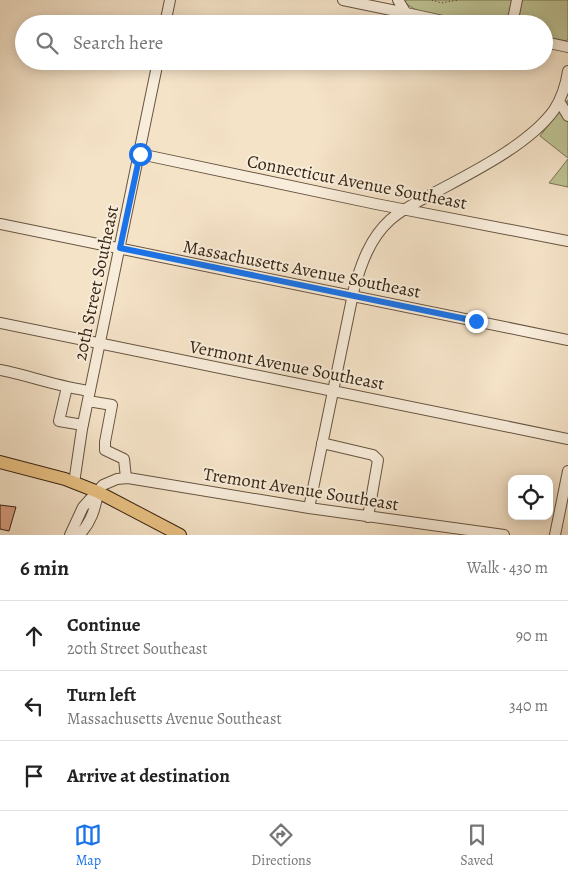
<!DOCTYPE html>
<html lang="en">
<head>
<meta charset="utf-8">
<style>
  body { margin:0; font-family:Alegreya,serif; background:#f2f2f2; color:#222 }
  .controls { position:absolute; right:15px; bottom:15px; display:grid; overflow:hidden; border-radius:10px; box-shadow:0 2px 12px #0003 }
  .controls button { width:45px; height:45px; display:grid; place-items:center; padding:0; border:0; border-bottom:1px solid #e0e0e0; background:#fff; color:#222; font:25px sans-serif }
  .stop { position:absolute; width:15px; height:15px; margin:-11px; border:4px solid #1a73e8; border-radius:50%; background:#fff }
  .stop.end { background:#1a73e8; border-color:#fff; box-shadow:0 1px 5px #0008 }
  .list { margin:0; padding:0; list-style:none }
  h2 { display:flex; justify-content:space-between; align-items:center; height:65px; margin:0; padding:0 20px; font-size:21px }
  h2 small { font-size:16px; font-weight:400; color:#767676 }
  .list li { display:grid; grid-template-columns:32px 1fr auto; gap:15px; align-items:center; box-sizing:border-box; height:70px; padding:0 20px; border-top:1px solid #e0e0e0 }
  .list b { display:block; font-size:19px; white-space:nowrap }
  .list p { margin:0; font-size:16px; white-space:nowrap; color:#767676 }
  .list em { font-size:16px; font-style:normal; color:#767676 }
  .icon { flex:none; width:28px; height:28px; fill:none; stroke:currentColor; stroke-width:2; stroke-linecap:round; stroke-linejoin:round }
  .map { position:relative; flex:none; width:568px; height:535px; overflow:hidden }
  .search { position:absolute; background:#fff; box-shadow:0 2px 12px #0003; left:15px; right:15px; top:15px; height:55px; display:flex; align-items:center; gap:12px; box-sizing:border-box; padding:0 18px; border-radius:28px; color:#767676; font-size:19px }
  .sheet { height:275px; background:#fff }
  nav { display:flex; justify-content:space-around; align-items:center; box-sizing:border-box; height:70px; border-top:1px solid #e0e0e0; background:#fff; font-size:14px; color:#767676 }
  nav a { display:grid; justify-items:center; gap:2px }
  nav .on { color:#1a73e8 }
  .map>svg:first-child { display:block }
  .green { fill:#bec394; stroke:#7b7454 }
  .building { fill:#d89e82; stroke:#382513 }
  .lines { fill:none; stroke-linecap:round; stroke-linejoin:round }
  .minor-casing { stroke:#675440; stroke-width:12 }
  .major-casing { stroke:#382513; stroke-width:14 }
  .path { stroke:#382513; stroke-width:1; stroke-dasharray:1 2.5; stroke-linecap:butt }
  .minor { stroke:#f8eddb; stroke-width:10 }
  .major { stroke:#eac284; stroke-width:12 }
  .route { stroke:#1a73e8; stroke-width:6 }
  .labels { text-anchor:middle; stroke-width:4; stroke-linejoin:round; paint-order:stroke }
  .street-label { font-size:18px; fill:#382513; stroke:#f8eddb }
</style>
</head>
<body>
<div class="map">
<svg width="568" height="535" viewBox="0 0 568 535">
  <rect width="100%" height="100%" fill="#f5e3c8"/>
  <filter id="stains"><feTurbulence type="fractalNoise" baseFrequency=".004" numOctaves="4"/><feColorMatrix values="0 0 0 0 .2 0 0 0 0 .09 0 0 0 0 .02 0 0 0 .5 -.17"/></filter>
  <radialGradient id="worn" r=".72"><stop offset=".6" stop-color="#630" stop-opacity="0"/><stop offset="1" stop-color="#630" stop-opacity=".3"/></radialGradient>
  <path class="green" d="M403 0H513L509 24C483 24 419 21 403 0Z
    M520 0H568V39L565 42 544 37V24H515Z
    M568 100V158L540 136Z
    M568 159V187L549 183Z"/>
  <path class="building" d="M0 505 16 507 9 531 0 529Z"/>
  <g class="lines">
    <defs>
      <path id="minor" d="M343 0 406 13
        M398 0 406 13 457 24
        M165 24 170 0
        M512 24 517 0
        M544 42 568 47
        M559 101 568 116
        M140 154 376 204 568 241
        M0 224 568 340
        M0 323 568 439
        M0 370C31 376 59 387 90 391
        M67 387 59 421 83 425
        M88 401 112 405 105 442V450L124 459 126 478
        M322 443 373 455 378 460 368 517
        M74 483 82 429 158 61
        M309 508 354 289C361 264 370 238 390 220 402 209 418 202 432 194 469 174 529 145 554 110 561 99 566 85 568 71
        M70 535 83 507 103 485 117 479 128 478 309 508 504 535
        M79 535C91 523 95 509 98 493
        M555 535 568 471"/>
      <path id="major" d="M0 462 65 479 98 492 180 535"/>
    </defs>
    <use href="#minor" class="minor-casing"/>
    <use href="#major" class="major-casing"/>
    <path class="path" d="M432 0 441 3 458 0"/>
    <use href="#minor" class="minor"/>
    <use href="#major" class="major"/>
  </g>
  <g class="lines">
    <path class="route" d="M140 154 120 248 476 321"/>
  </g>
  <g class="labels">
    <g class="street-label">
      <text transform="translate(357 182) rotate(11)" y="6">Connecticut Avenue Southeast</text>
      <text transform="translate(302 269) rotate(11)" y="6">Massachusetts Avenue Southeast</text>
      <text transform="translate(96 283) rotate(-78)" y="6">20th Street Southeast</text>
      <text transform="translate(287 365) rotate(11)" y="6">Vermont Avenue Southeast</text>
      <text transform="translate(301 489) rotate(9)" y="6">Tremont Avenue Southeast</text>
    </g>
  </g>
  <rect width="100%" height="100%" filter="url(#stains)"/>
  <rect width="100%" height="100%" fill="url(#worn)"/>
</svg>
<div class="controls">
<button><svg class="icon" aria-label="locate" viewBox="0 0 24 24"><circle cx="12" cy="12" r="6"/><path d="M12 2v4M12 18v4M2 12h4M18 12h4"/></svg></button>
</div>
<div class="stop" style="left:140px;top:154px"></div>
<div class="stop end" style="left:476px;top:321px"></div>
<div class="search"><svg class="icon" aria-label="search" viewBox="0 0 24 24"><circle cx="10" cy="10" r="6"/><path d="M15 15l6 6"/></svg>Search here</div>
</div>
<section class="sheet">
<h2>6 min<small>Walk · 430 m</small></h2>
<ul class="list">
<li><svg class="icon" aria-label="ahead" viewBox="0 0 24 24"><path d="M12 20V5M6 11l6-6 6 6"/></svg><div><b>Continue</b><p>20th Street Southeast</p></div><em>90 m</em></li>
<li><svg class="icon" aria-label="left" viewBox="0 0 24 24"><path d="M17 20v-9H6M10 6l-5 5 5 5"/></svg><div><b>Turn left</b><p>Massachusetts Avenue Southeast</p></div><em>340 m</em></li>
<li><svg class="icon" aria-label="arrive" viewBox="0 0 24 24"><path d="M6 21V4h12l-3 4 3 4H6"/></svg><div><b>Arrive at destination</b></div></li>
</ul>
</section>
<nav>
<a class="on"><svg class="icon" aria-label="map" viewBox="0 0 24 24"><path d="M3 6l6-2 6 2 6-2v14l-6 2-6-2-6 2zM9 4v14M15 6v14"/></svg>Map</a>
<a><svg class="icon" aria-label="directions" viewBox="0 0 24 24"><path d="M12 3l9 9-9 9-9-9zM9 14v-3h6M13 9l2 2-2 2"/></svg>Directions</a>
<a><svg class="icon" aria-label="saved" viewBox="0 0 24 24"><path d="M7 4h10v16l-5-4-5 4z"/></svg>Saved</a>
</nav>
</body>
</html>
